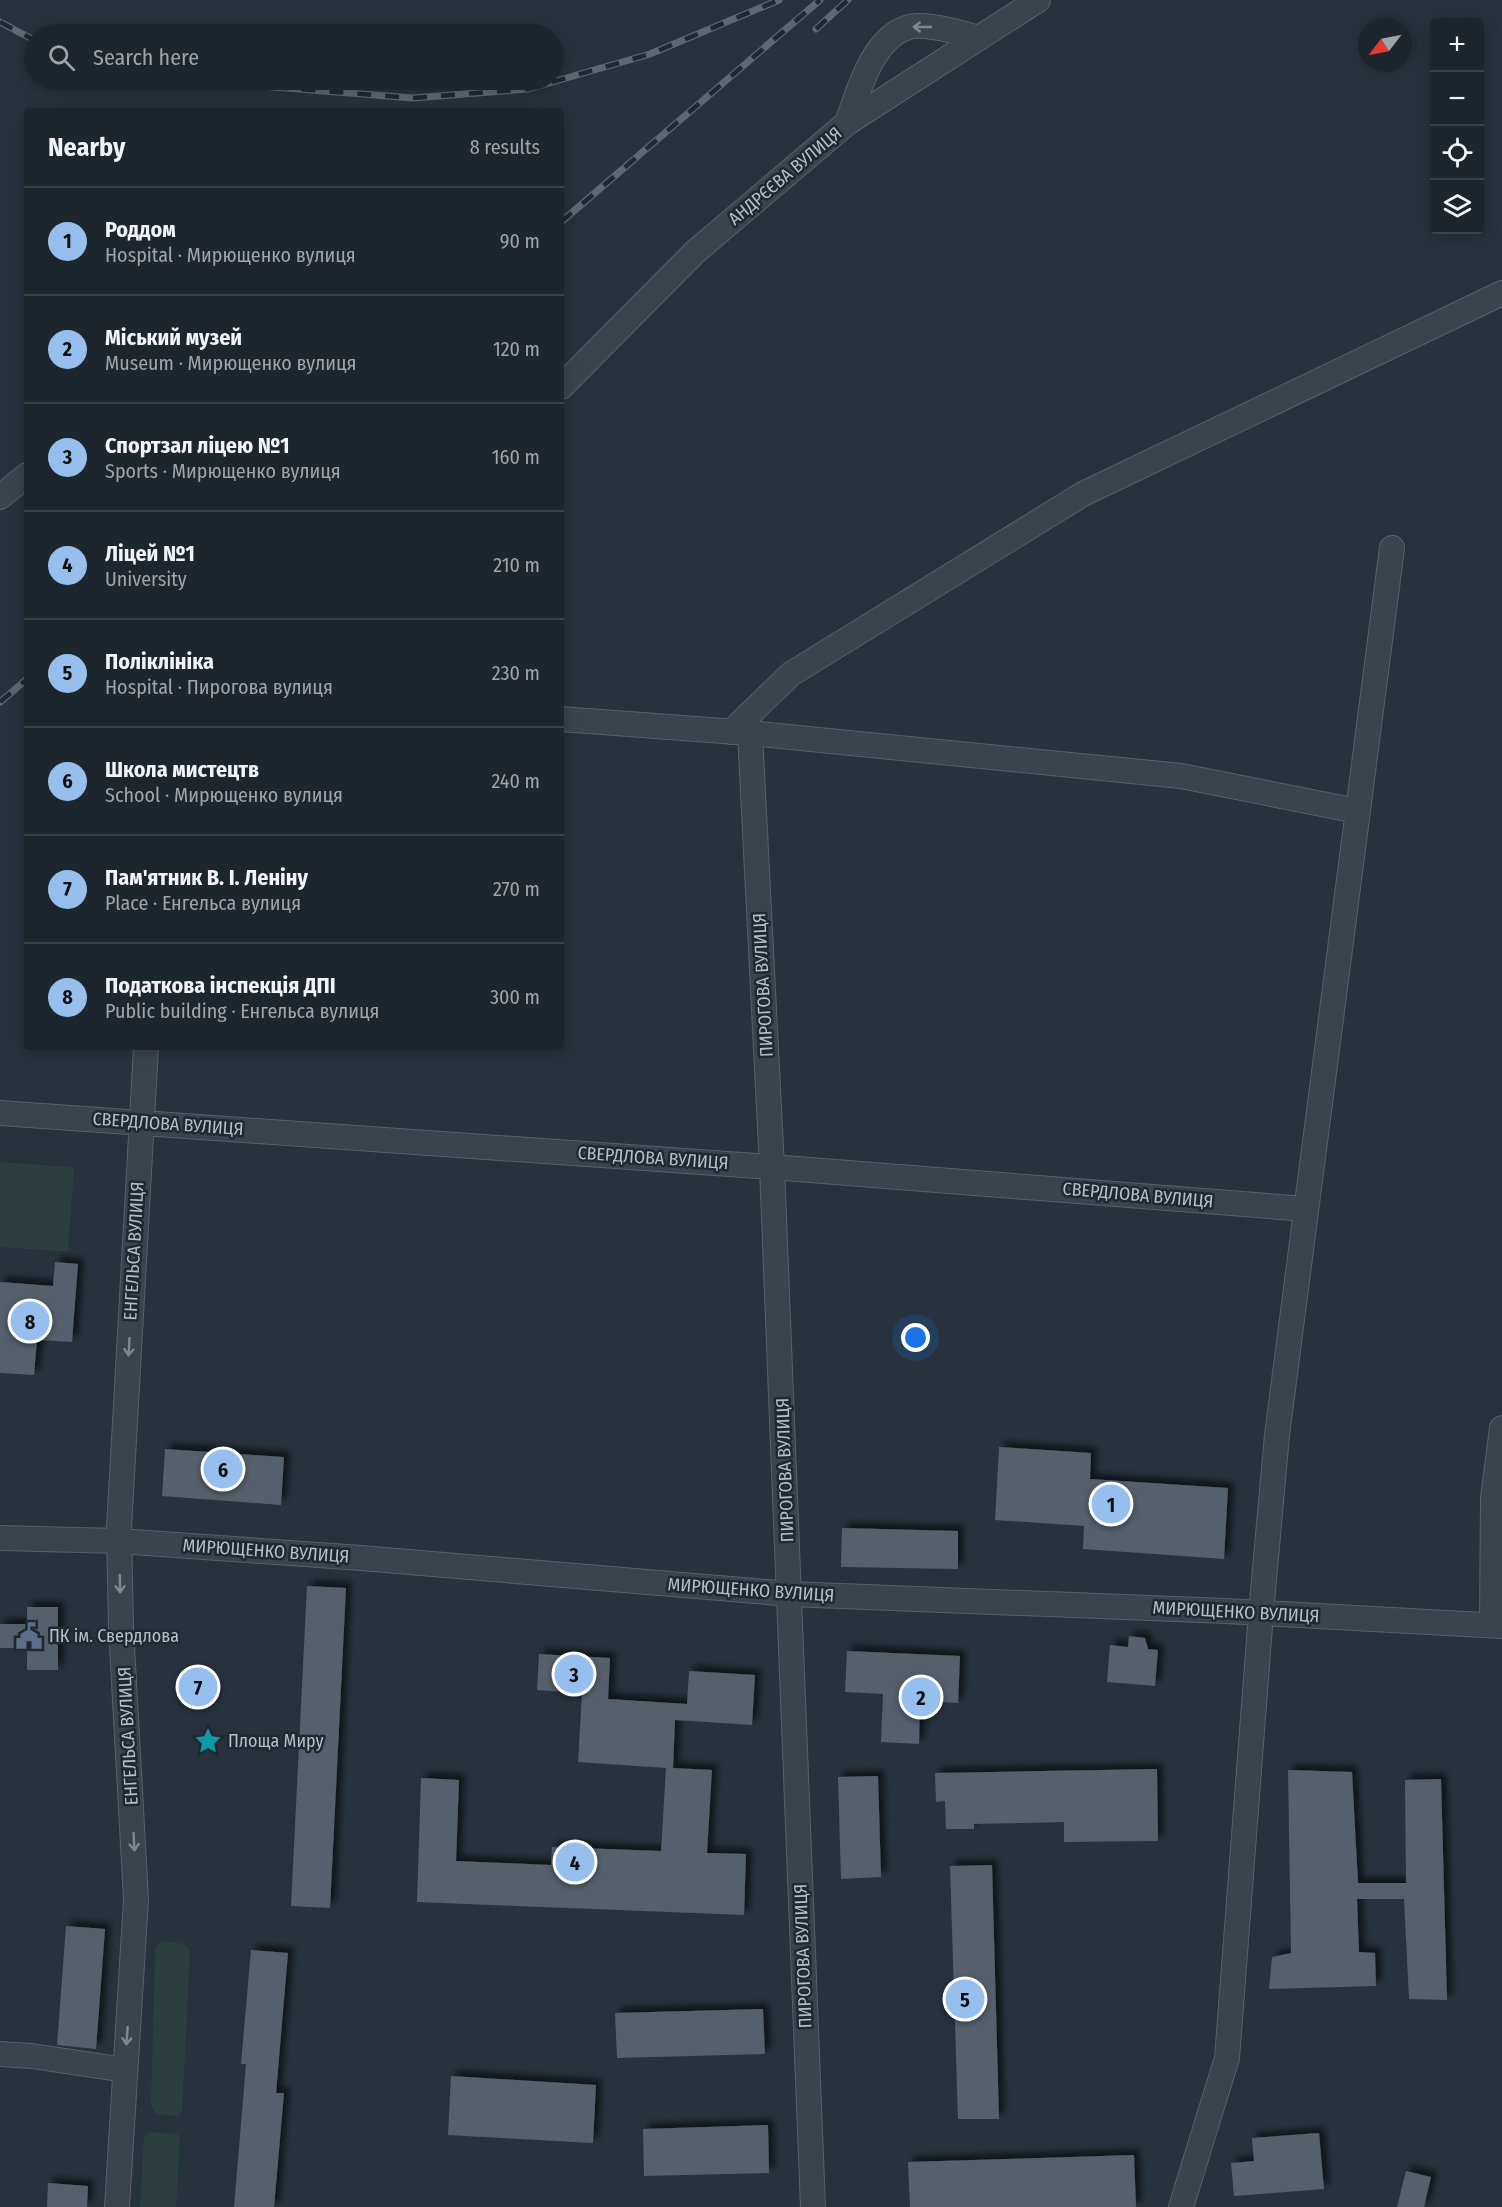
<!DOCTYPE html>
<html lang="en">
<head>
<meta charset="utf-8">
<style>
  body { margin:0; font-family:"Fira Sans Condensed",sans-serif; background:#252e35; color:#f1f3f6 }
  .controls { position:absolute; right:18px; top:18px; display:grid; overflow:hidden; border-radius:6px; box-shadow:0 3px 15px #0003 }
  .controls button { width:54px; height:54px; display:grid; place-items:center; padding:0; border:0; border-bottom:2px solid #3b4349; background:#1d262d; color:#f1f3f6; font:30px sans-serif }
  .compass { position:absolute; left:1358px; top:18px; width:54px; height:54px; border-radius:50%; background:#1d262d; box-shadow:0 3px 15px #0003; rotate:238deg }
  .you { position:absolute; left:916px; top:1338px; width:21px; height:21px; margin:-15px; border:4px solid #fff; border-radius:50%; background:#1a73e8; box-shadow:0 0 0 9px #1a73e833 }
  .badge { display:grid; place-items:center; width:39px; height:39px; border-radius:50%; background:#96bfee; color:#111; font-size:20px; font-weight:700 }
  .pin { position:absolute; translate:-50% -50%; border:3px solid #fff; box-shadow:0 2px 6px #0006 }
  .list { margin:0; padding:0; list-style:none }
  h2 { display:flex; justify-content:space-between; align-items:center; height:78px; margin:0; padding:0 24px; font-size:26px }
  h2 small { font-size:20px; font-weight:400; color:#a0a5aa }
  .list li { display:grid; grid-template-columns:39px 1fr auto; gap:18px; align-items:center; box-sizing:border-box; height:108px; padding:0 24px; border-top:2px solid #3b4349 }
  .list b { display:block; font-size:22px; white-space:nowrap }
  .list p { margin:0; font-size:20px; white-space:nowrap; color:#a0a5aa }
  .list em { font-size:20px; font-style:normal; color:#a0a5aa }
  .icon { flex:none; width:33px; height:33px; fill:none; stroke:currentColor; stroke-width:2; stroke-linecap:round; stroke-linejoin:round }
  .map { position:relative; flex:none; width:1502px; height:2207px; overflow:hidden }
  .search { position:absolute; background:#1d262d; box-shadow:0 3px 15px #0003; left:24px; top:24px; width:540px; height:66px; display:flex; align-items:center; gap:15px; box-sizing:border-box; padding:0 21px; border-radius:33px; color:#a0a5aa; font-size:22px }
  .panel { position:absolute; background:#1d262d; box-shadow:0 3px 15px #0003; left:24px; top:108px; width:540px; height:942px; border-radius:6px }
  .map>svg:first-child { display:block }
  .green { fill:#2a3f3e }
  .building { fill:#55606c; filter:url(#shadow) }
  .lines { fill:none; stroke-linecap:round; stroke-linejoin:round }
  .minor-casing { stroke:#59616a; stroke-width:26 }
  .minor { stroke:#3b434d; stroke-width:24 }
  .rail-casing { stroke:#5d6873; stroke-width:7 }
  .rail { stroke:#202832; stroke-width:4.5; stroke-dasharray:14; stroke-linecap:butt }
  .oneway { stroke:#7f8790 }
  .labels { text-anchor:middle; stroke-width:5; stroke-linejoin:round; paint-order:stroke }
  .street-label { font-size:18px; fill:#b7bfc7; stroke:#202832 }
  .poi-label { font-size:18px; fill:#b7bfc7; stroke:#202832; text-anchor:start }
</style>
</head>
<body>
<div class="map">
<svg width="1502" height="2207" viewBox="0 0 1502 2207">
  <defs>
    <filter id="shadow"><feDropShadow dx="5.5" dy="-5.5" stdDeviation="3" flood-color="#0009"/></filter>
  </defs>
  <rect width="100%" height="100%" fill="#27323c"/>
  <path class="green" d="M0 1162 74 1167 68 1252 0 1247Z
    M164 1941C175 1943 188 1941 190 1954L182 2111 179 2116 155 2114 151 2105 155 1949 158 1943Z
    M149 2132 177 2134 180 2138 176 2207H140L144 2138Z"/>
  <path class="building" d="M55 1262 78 1264 72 1342 37 1340 34 1375 0 1373V1282L53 1286Z
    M999 1447 1091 1453 1090 1479 1228 1488 1224 1559 1083 1549 1084 1526 995 1520Z
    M165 1449 284 1457 281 1505 162 1496Z
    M842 1528 958 1531V1569L841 1567Z
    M307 1586 346 1588 330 1908 291 1906Z
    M27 1607H58V1670H27V1648H0V1624H27Z
    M1129 1636 1145 1638 1148 1649 1158 1650 1155 1686 1107 1682 1110 1645 1128 1647Z
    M847 1651 960 1656 958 1703 920 1701 919 1744 881 1742 883 1694 845 1692Z
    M539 1654 610 1658 608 1699 687 1704 689 1671 755 1675 752 1725 675 1720 673 1768 712 1770 707 1853 746 1854 744 1915 417 1902 421 1778 459 1780 456 1861 551 1865 552 1847 661 1851 666 1768 578 1762 582 1693 537 1690Z
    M1157 1769 1158 1841 1064 1842V1822L974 1824V1829H946L945 1801 936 1802 935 1773Z
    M1288 1770 1352 1772 1358 1883H1406L1405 1780 1441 1779 1447 2000 1409 1999 1404 1899H1357L1359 1952 1375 1953 1376 1986 1269 1989 1272 1957 1291 1953Z
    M878 1776 881 1877 841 1879 838 1777Z
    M992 1865 999 2119H958L950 1866Z
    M66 1926 105 1929 96 2049 57 2045Z
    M251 1950 288 1953 276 2093H284L274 2207H234L246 2064H241Z
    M763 2009 765 2054 617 2058 615 2013Z
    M451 2076 596 2085 593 2143 448 2135Z
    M768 2125 769 2173 644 2176 643 2129Z
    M1319 2133 1324 2189 1234 2196 1231 2163 1254 2161 1252 2138Z
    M1134 2155 1136 2207H910L908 2162Z
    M1406 2171 1431 2177 1424 2207H1397Z
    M48 2183 88 2186 87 2207H47Z"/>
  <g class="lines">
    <defs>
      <path id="minor" d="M847 123C858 92 872 40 906 28 923 21 961 33 979 38
        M561 387 695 252 847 123 1038 0
        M0 497 27 475
        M561 719 750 733 1181 776 1357 811
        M731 732 791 674 1083 494 1502 293
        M750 733 772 1167 813 2207
        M0 1113 772 1167 1306 1209
        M0 1538 119 1541 361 1558 790 1594 1226 1611 1502 1626
        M1492 1625 1493 1498 1502 1428
        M0 2054 32 2056 125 2070
        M117 2207 136 1899 121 1628 119 1529 146 1047
        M1181 2207 1227 2058 1261 1613 1277 1435 1392 548"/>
    </defs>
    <use href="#minor" class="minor-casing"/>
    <use href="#minor" class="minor"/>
    <defs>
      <path id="rail" d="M0 22 34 40
        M816 29 848 0
        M218 80 260 86 413 98 528 89 650 54 779 0
        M561 222 820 0
        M0 702 27 679"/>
    </defs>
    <use href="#rail" class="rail-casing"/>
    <use href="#rail" class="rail"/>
  </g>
  <defs><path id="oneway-shaft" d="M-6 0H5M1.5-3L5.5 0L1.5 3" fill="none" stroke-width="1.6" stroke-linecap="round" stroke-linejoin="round" transform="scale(1.5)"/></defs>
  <g class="oneway">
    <use href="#oneway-shaft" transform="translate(922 27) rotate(180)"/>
    <use href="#oneway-shaft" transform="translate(129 1347) rotate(93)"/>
    <use href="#oneway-shaft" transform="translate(120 1584) rotate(89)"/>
    <use href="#oneway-shaft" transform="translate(134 1842) rotate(87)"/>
    <use href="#oneway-shaft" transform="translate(127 2036) rotate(94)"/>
  </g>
  <defs>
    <symbol id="civic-bare" viewBox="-9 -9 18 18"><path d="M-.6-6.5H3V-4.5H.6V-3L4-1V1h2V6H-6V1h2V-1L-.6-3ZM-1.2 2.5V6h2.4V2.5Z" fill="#5c6f8a" stroke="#202832" stroke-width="2.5" paint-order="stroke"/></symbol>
    <symbol id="sight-bare" viewBox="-9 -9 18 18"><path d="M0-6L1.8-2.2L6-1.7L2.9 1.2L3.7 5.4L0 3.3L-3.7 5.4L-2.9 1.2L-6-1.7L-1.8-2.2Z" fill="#0f9aa8" stroke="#202832" stroke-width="2.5" paint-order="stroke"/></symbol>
  </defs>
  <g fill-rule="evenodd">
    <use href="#civic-bare" x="10" y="1617" width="38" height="38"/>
    <use href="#sight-bare" x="189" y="1722" width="38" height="38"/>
  </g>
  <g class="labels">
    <g class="street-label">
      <text transform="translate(785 176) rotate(-40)" y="6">АНДРЄЄВА ВУЛИЦЯ</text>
      <text transform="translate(763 985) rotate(-93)" y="6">ПИРОГОВА ВУЛИЦЯ</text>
      <text transform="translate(168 1124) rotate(4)" y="6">СВЕРДЛОВА ВУЛИЦЯ</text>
      <text transform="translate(653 1158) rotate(4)" y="6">СВЕРДЛОВА ВУЛИЦЯ</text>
      <text transform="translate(1138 1195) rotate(5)" y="6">СВЕРДЛОВА ВУЛИЦЯ</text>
      <text transform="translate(134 1251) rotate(-87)" y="6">ЕНГЕЛЬСА ВУЛИЦЯ</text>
      <text transform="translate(785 1470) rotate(-92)" y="6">ПИРОГОВА ВУЛИЦЯ</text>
      <text transform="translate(266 1551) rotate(4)" y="6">МИРЮЩЕНКО ВУЛИЦЯ</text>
      <text transform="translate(751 1590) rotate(4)" y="6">МИРЮЩЕНКО ВУЛИЦЯ</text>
      <text transform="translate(1236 1612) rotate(3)" y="6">МИРЮЩЕНКО ВУЛИЦЯ</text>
      <text transform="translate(128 1736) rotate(-93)" y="6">ЕНГЕЛЬСА ВУЛИЦЯ</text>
      <text transform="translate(803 1956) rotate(-92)" y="6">ПИРОГОВА ВУЛИЦЯ</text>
    </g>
    <g class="poi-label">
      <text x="49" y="1642">ПК ім. Свердлова</text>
      <text x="228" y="1747">Площа Миру</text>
    </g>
  </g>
</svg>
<div class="controls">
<button>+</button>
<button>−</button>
<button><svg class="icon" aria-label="locate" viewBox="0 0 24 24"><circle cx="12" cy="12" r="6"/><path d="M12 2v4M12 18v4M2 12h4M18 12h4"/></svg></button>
<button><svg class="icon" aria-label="layers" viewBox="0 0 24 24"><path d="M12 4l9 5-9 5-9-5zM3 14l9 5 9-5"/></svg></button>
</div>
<svg class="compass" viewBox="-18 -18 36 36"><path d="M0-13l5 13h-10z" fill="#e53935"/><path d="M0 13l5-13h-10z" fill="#a0a5aa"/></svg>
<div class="you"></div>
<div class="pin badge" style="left:1111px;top:1504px">1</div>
<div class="pin badge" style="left:921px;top:1697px">2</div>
<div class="pin badge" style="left:574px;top:1674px">3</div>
<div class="pin badge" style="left:575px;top:1862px">4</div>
<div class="pin badge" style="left:965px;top:1999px">5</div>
<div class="pin badge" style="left:223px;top:1469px">6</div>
<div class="pin badge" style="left:198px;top:1687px">7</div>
<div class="pin badge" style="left:30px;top:1321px">8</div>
<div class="search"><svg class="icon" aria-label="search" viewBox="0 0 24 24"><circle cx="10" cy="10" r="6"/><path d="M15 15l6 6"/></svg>Search here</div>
<section class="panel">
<h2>Nearby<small>8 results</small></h2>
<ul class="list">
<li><span class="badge">1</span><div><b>Роддом</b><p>Hospital · Мирющенко вулиця</p></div><em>90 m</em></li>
<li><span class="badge">2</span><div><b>Міський музей</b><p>Museum · Мирющенко вулиця</p></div><em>120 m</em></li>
<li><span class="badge">3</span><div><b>Спортзал ліцею №1</b><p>Sports · Мирющенко вулиця</p></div><em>160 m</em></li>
<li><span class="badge">4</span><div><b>Ліцей №1</b><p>University</p></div><em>210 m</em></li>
<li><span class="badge">5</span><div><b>Поліклініка</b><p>Hospital · Пирогова вулиця</p></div><em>230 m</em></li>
<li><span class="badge">6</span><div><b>Школа мистецтв</b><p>School · Мирющенко вулиця</p></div><em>240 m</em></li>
<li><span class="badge">7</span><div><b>Пам'ятник В. І. Леніну</b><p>Place · Енгельса вулиця</p></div><em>270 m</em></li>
<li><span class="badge">8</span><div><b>Податкова інспекція ДПІ</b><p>Public building · Енгельса вулиця</p></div><em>300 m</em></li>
</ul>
</section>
</div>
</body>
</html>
